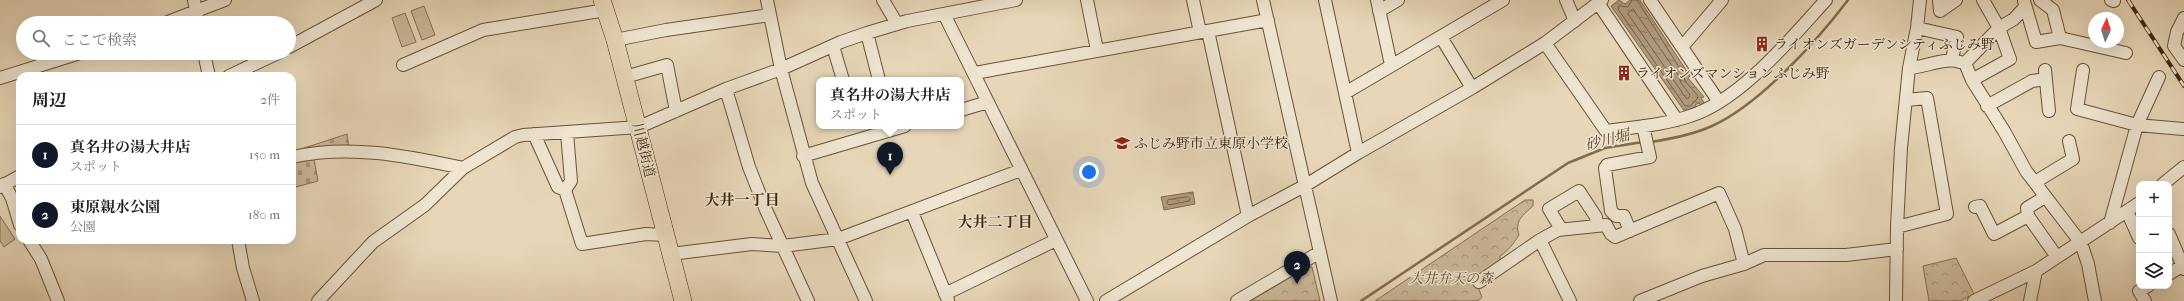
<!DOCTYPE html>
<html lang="ja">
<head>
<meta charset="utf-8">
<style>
  body { margin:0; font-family:"IM FELL French Canon","Noto Serif JP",serif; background:#f2f2f2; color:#222 }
  .controls { position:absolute; right:12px; bottom:12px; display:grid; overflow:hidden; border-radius:8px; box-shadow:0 4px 16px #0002 }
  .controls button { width:36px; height:36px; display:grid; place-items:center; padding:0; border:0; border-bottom:1px solid #e0e0e0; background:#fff; color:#222; font:20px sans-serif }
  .compass { position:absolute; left:2088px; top:12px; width:36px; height:36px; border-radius:50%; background:#fff; box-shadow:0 4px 16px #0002; rotate:4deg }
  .you { position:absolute; left:1089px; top:172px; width:14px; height:14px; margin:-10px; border:3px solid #fff; border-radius:50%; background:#1a73e8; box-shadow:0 0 0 6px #1a73e833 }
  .badge { display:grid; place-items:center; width:26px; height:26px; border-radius:50%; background:#111827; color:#fff; font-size:13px; font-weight:700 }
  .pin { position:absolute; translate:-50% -33px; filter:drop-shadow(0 1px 2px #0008) }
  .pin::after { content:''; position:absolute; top:21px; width:14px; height:12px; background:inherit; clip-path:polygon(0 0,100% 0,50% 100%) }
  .popup { position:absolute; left:816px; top:77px; width:148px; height:52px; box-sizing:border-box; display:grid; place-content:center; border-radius:8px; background:#fff; filter:drop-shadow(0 1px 3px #0005); font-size:13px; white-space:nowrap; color:#767676 }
  .popup b { font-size:15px; color:#222 }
  .popup::after { content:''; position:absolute; left:50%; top:100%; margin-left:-8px; border:8px solid transparent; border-top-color:#fff }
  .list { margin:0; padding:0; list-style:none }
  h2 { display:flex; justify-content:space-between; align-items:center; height:52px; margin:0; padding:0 16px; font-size:17px }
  h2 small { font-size:13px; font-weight:400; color:#767676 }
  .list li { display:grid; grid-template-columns:26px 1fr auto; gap:12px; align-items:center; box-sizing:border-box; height:60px; padding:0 16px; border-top:1px solid #e0e0e0 }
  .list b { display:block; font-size:15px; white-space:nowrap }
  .list p { margin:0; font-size:13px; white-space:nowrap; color:#767676 }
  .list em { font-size:13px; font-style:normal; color:#767676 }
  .icon { flex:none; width:22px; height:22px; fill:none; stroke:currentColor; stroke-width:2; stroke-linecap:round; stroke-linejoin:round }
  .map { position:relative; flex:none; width:2184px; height:301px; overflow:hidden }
  .search { position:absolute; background:#fff; box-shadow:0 4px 16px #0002; left:16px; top:16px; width:280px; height:44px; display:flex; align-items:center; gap:10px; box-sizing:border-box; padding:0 14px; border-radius:22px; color:#767676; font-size:15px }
  .panel { position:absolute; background:#fff; box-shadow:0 4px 16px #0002; left:16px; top:72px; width:280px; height:172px; border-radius:12px }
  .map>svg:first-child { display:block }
  .green { fill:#cbb99a; stroke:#866e52 }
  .forest { fill:url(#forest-crowns); stroke:#866e52 }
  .cemetery { fill:url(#cemetery-stones); stroke:#866e52 }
  .water { fill:url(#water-ripples); stroke:#826b4f }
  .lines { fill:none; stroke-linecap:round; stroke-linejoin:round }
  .shore { stroke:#775f44; stroke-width:1 }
  .stream { stroke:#826b4f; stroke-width:2.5 }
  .minor-casing { stroke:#6a5136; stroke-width:14 }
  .highway-casing { stroke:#40240a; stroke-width:18 }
  .minor { stroke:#efe5d1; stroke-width:12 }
  .highway { stroke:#e7d7b8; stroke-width:17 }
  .rail-casing { stroke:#40240a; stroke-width:4 }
  .rail { stroke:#efe5d1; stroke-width:2.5; stroke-dasharray:8; stroke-linecap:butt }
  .labels { text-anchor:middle; stroke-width:3; stroke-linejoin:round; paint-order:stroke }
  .poi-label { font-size:14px; fill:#40240a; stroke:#efe5d1; text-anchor:start }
  .street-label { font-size:14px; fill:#40240a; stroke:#efe5d1 }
  .park-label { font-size:14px; font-style:italic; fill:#63492e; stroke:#efe5d1 }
  .water-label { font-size:15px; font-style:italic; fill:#61472c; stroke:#efe5d1 }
  .neighbourhood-label { font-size:15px; font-weight:bold; fill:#40240a; stroke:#efe5d1 }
</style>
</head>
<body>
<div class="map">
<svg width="2184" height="301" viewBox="0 0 2184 301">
  <defs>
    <pattern id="forest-crowns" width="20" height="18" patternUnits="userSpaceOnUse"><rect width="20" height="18" fill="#cbb99a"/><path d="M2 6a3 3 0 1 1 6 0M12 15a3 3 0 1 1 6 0" fill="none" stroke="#a6967c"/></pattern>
    <pattern id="cemetery-stones" width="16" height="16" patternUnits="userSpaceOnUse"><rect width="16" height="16" fill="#cbb99a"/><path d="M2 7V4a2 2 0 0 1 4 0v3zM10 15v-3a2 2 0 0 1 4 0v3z" fill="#a6967c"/></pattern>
    <pattern id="water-ripples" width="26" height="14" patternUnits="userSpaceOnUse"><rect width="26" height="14" fill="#ae9a7d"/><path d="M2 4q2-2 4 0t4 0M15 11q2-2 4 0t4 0" fill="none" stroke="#8f7d65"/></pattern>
  </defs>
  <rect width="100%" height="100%" fill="#e7d7b8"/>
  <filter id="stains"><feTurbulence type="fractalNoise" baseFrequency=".005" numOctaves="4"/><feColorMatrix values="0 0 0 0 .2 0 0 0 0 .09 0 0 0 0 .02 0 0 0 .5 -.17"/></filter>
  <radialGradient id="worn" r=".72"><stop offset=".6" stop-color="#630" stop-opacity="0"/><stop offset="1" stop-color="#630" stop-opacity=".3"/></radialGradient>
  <path class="green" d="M424 6 435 35 422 40 411 11Z
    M405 13 416 42 402 47 392 18Z
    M0 216 15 239 4 247 0 241Z"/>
  <path class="forest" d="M1525 200H1533V206C1523 215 1514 221 1519 235 1513 244 1509 250 1500 256V262L1475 280 1482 297 1478 301H1375Z
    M1956 258 1974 294 1960 301H1929L1923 266Z
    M1307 267H1312L1320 301H1250Z"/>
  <path class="cemetery" d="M347 134 349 148 292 152Z
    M313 154 318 181 292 188V158Z"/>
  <path class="water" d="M1619 0 1625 4 1630 0H1640L1690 76 1688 78 1704 97 1701 98 1705 104 1701 106 1699 103 1695 105 1696 108 1685 112 1611 6Z
    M1193 192 1195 204 1164 210 1161 197Z"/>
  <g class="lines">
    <path class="shore" d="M1632 0 1628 7 1619 6 1618 9 1685 106H1690L1697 99 1698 96 1685 81 1684 75 1637 0
      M1633 9 1679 76 1681 83 1690 95 1688 99 1686 98 1628 14Z
      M1188 197 1190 199 1189 201 1169 205 1167 203 1168 200Z"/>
    <path class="stream" d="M1650 142C1671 139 1692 135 1712 126 1759 105 1817 41 1848 0
      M1361 301 1568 163 1605 148 1643 142"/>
    <defs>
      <path id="minor" d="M194 0 198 23
        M767 0 781 69 812 183 866 301
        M883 0 897 24
        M1087 0 1097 50
        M1193 0 1200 32
        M1263 0 1331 301
        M1325 0 1358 153
        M1377 0 1391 65
        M1566 0 1575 21
        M1650 0 1719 102
        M1939 0 1940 11 1956 0
        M2040 0 2053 10 2060 38 2126 53
        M2111 0 2114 1
        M2024 1 2036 42 2060 38
        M1598 3 1677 120
        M1379 11 1398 0
        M944 14 1087 301
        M2184 18 2177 32 2174 46 2184 60
        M165 23 225 0
        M1917 28 1957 37 1952 59
        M1208 31 1248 216
        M867 33 879 80
        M1441 37 1472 88
        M615 40 666 30 770 15
        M1545 43 1606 131C1634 127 1664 125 1690 116 1741 100 1791 38 1826 0
        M833 46 843 80
        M289 47 376 0
        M1682 47 1722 0
        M204 53 209 76
        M1965 63 1972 80 2004 131 2026 171 2081 243 2088 264 2095 301
        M1965 63 1999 28 2014 19 2025 7
        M403 65 483 30 606 10
        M1909 68C1926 67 1944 57 1960 62
        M2045 70 2049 111
        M2083 70 2077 109 2137 125 2183 129
        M975 73 1268 20
        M229 76 278 53
        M625 77 667 65 676 111
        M0 78 80 53
        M1972 80 2010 59 1999 28 1983 0
        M726 89 749 167 766 210 808 301
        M1345 93 1503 0
        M1987 106 2032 81 2045 79
        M961 110 988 102
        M534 134 558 187 565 190 582 244 646 234 665 235
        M803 156 905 126
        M292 157C350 144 406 156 463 168
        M2035 182 2073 159 2069 141
        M4 184 12 198 20 225
        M2163 184 2184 167
        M0 187 20 176
        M565 190 571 181 567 133
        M1975 207 1980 206 1994 234 2028 216 2027 208 2045 197
        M2127 211 2139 238
        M912 212 948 300
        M2028 216 2057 257
        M2110 223 2137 125 2159 77
        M1897 227 1947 214 1927 98 1906 100
        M1561 229 1549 209 1579 191 1596 217 1597 225
        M1630 231 1624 216H1616L1611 211 1605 168 1607 165 1650 157 1643 126
        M2169 234 2184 269
        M29 240 41 259 58 301
        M238 240 243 268 253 301
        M1540 240 1570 301
        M671 254 752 244 783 246 838 239 1021 170
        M2169 274 2182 266
        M1479 282 1540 240 1558 230 1606 225 1611 234 1615 237 1719 193 1735 229 1744 264
        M945 294 1056 240
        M318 301 373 242 425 205 463 168 515 137 523 135 639 127 726 89 781 69 841 42 867 33 907 21 1016 0
        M1106 301 1248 216 1306 185 1358 153 1472 88 1545 43 1602 0
        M1237 301 1320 252
        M1640 301 1702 276 1744 264 1764 255H1846L1897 249
        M1896 301 1897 227 1901 148 1909 68 1917 28 1920 0
        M1974 301 2036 271 2139 203
        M2030 301 2036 271
        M2145 301 2139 291 2148 286"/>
      <path id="highway" d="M602 0 615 40 683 301"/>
    </defs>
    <use href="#minor" class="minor-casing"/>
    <use href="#highway" class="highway-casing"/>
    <use href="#minor" class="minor"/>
    <use href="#highway" class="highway"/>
    <defs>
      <path id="rail" d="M2128 0 2184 86"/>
    </defs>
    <use href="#rail" class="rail-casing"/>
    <use href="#rail" class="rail"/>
  </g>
  <defs>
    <symbol id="building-bare" viewBox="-9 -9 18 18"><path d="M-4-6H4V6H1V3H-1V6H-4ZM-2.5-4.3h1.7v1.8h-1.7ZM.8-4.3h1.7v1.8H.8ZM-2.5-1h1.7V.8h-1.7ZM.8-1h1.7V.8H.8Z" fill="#8f2418" stroke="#efe5d1" stroke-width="2.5" paint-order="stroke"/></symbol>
    <symbol id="school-bare" viewBox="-9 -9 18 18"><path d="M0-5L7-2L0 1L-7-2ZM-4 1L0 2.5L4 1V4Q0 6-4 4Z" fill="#8f2418" stroke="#efe5d1" stroke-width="2.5" paint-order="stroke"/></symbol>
  </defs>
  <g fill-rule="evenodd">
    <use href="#building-bare" x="1751" y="33" width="22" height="22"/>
    <use href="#building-bare" x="1613" y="62" width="22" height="22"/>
    <use href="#school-bare" x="1111" y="132" width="22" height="22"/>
  </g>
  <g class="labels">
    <g class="poi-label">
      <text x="1774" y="49">ライオンズガーデンシティふじみ野</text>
      <text x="1636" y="78">ライオンズマンションふじみ野</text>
      <text x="1134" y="148">ふじみ野市立東原小学校</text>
    </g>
    <g class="street-label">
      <text transform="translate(644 150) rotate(76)" y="5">川越街道</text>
    </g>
    <g class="park-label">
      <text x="1451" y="283">大井弁天の森</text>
    </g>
    <g class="water-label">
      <text transform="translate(1607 140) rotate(-14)" y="5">砂川堀</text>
    </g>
    <g class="neighbourhood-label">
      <text x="742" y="205">大井一丁目</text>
      <text x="995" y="227">大井二丁目</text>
    </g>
  </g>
  <rect width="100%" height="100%" filter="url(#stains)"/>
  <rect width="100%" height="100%" fill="url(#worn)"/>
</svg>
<div class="controls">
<button>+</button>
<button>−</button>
<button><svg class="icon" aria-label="layers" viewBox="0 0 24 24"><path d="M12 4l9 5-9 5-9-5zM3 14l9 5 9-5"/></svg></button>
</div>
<svg class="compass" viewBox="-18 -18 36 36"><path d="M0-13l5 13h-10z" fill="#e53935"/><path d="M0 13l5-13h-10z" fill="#767676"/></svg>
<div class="you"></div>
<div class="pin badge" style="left:890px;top:175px">1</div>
<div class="popup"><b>真名井の湯大井店</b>スポット</div>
<div class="pin badge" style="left:1297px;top:284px">2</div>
<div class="search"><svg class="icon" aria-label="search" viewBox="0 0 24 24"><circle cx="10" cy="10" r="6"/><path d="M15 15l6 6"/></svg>ここで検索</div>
<section class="panel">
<h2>周辺<small>2件</small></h2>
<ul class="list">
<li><span class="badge">1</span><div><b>真名井の湯大井店</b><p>スポット</p></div><em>150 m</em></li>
<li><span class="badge">2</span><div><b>東原親水公園</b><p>公園</p></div><em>180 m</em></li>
</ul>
</section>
</div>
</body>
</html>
